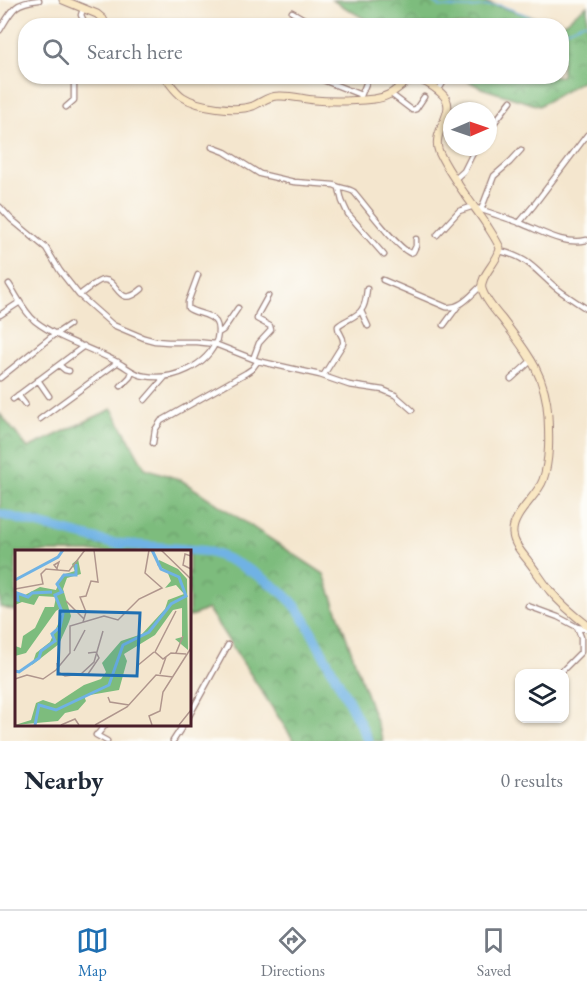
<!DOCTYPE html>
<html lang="en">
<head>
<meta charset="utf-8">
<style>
  body { margin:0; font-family:"EB Garamond",serif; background:#f6f6f7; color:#1f2937 }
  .controls { position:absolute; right:18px; bottom:18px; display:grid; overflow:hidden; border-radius:12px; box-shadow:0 2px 4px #0004 }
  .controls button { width:54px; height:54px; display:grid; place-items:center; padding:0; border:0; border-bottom:2px solid #e0e1e3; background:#fff; color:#1f2937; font:30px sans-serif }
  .compass { position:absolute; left:443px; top:102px; width:54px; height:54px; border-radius:50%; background:#fff; box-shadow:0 2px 4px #0004; rotate:88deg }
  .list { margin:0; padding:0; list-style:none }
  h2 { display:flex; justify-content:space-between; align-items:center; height:78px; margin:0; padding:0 24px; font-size:26px }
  h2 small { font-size:20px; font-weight:400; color:#747a83 }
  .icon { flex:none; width:33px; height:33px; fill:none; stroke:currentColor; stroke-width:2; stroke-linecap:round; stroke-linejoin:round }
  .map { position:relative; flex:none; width:587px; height:741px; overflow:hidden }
  .search { position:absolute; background:#fff; box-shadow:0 2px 4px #0004; left:18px; right:18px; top:18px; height:66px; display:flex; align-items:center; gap:15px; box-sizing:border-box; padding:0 21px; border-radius:24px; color:#747a83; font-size:22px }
  .sheet { height:168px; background:#fff }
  nav { display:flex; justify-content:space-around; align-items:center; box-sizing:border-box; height:84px; border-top:2px solid #e0e1e3; background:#fff; font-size:16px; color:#747a83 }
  nav a { display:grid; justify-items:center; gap:3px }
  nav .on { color:#1f6fb2 }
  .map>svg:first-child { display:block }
  .forest { fill:url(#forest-crowns); stroke:#646e54; stroke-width:1.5 }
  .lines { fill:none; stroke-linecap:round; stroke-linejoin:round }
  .stream { stroke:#6fb2e4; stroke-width:1.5 }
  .river { stroke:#6fb2e4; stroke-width:10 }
  .street-casing { stroke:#9f827c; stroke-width:7 }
  .secondary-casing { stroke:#9f827c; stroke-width:9 }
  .street { stroke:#fff; stroke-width:4.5 }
  .secondary { stroke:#f9e7c3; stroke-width:7 }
  .inset-river { fill:none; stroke:#6fb2e4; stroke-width:3 }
  .inset-road { fill:none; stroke:#b0968d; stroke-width:1.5 }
  .view { fill:#1f6fb2; fill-opacity:0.15; stroke:#1f6fb2; stroke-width:3 }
  .inset-edge { fill:none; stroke:#4a1f2b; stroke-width:3 }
</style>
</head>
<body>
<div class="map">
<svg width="587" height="741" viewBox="0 0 587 741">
  <defs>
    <pattern id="forest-crowns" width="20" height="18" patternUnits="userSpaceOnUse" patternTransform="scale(1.5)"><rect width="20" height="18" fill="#7dbc7d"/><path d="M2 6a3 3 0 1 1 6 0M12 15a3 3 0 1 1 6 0" fill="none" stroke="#689867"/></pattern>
  </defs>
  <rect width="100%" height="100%" fill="#fdfcf7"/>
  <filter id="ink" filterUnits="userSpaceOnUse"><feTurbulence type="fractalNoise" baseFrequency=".0167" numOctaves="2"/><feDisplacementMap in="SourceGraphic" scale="12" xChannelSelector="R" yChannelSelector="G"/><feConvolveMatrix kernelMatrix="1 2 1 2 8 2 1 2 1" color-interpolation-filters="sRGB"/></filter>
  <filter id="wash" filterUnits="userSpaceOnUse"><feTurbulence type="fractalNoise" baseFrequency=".008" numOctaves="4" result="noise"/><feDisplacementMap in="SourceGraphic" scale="24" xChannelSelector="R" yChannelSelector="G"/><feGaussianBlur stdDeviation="1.35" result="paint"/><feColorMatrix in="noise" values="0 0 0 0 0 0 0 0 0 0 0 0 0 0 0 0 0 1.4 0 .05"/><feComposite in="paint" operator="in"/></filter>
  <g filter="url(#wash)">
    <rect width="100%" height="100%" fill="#f4e6ce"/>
    <path class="forest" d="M332 0H478L559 25H375Z
      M587 5V78L539 106 481 88 461 77 562 76 561 25Z
      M112 409 145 468 181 480 324 574 383 741H294L208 609 189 617V552H16V611L0 607V414L28 448Z"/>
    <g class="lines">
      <path class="stream" d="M430 0 441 7 470 8 499 5 524 14 547 26
        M562 32 583 23H587"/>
      <path class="river" d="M0 514 110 543 205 551C232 558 274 582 292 602 305 616 312 634 321 650 337 680 354 709 368 741"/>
    </g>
  </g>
  <g filter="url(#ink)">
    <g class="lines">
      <defs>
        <path id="street" d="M83 9 81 15 86 26
          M292 12 316 26
          M0 30C13 8 14 3 39 0
          M313 76 361 95
          M438 91 447 76
          M391 94 412 110 416 109 424 97
          M361 96 369 76
          M66 107 74 100V76
          M488 131 511 101
          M212 147 225 152 260 174 294 182 334 185C341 189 348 188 354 192 366 206 395 246 410 253L413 252 416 246V239
          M455 179 464 171 476 147
          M339 188 342 201 348 214 384 255
          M0 207 11 219 46 248 60 271 79 295 113 325 144 338 155 341 168 342H196L215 344 258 361 320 375 349 385 383 390 395 395 412 410
          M476 208C491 213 506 218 520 223 541 231 564 246 587 240
          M481 210 494 176 510 162 521 150
          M519 223 534 205 587 135
          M437 235 459 211 474 206
          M500 251C529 258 534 269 555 287 565 295 576 302 587 309
          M383 280 446 307C461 309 471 295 481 286
          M9 284C17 296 24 312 35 321 58 339 91 348 117 362 127 367 134 375 145 376 172 381 208 366 217 339 218 334 219 327 216 322 210 313 195 314 188 308V302L198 275
          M79 295C84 292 97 280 103 280 119 278 117 311 142 289
          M361 311 368 326
          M0 315 20 302
          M444 325 458 306
          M57 333 69 325
          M218 333 223 330 238 308
          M253 359 259 343 271 330 270 326 257 319 258 314 268 296
          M59 365 65 370 69 371
          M323 376 343 344C345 336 337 333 338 326 344 320 358 317 362 309 366 304 366 295 367 289
          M0 378 56 333
          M511 379 532 360
          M38 380 49 396
          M121 386 130 377 132 372
          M18 395 25 404
          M13 399 84 346
          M145 400 165 377
          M40 419 118 362
          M153 443 155 430 161 421 246 373 252 369 258 361
          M528 606 558 617 577 627 587 629
          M559 674 581 652V637L577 627
          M189 716 228 645
          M96 735 107 741
          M97 735 106 724
          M173 741 184 724"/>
        <path id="secondary" d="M63 0 97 14 103 19 106 26
          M164 76C170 83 175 92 183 97 198 107 236 112 253 106 262 102 268 96 278 96 290 95 303 99 314 100 334 102 354 101 374 99 406 96 403 61 441 93 461 110 430 130 439 152 451 178 470 200 486 224 491 232 496 239 500 248 499 261 479 276 482 289 485 299 495 311 502 319 526 351 546 374 548 416 549 436 550 460 543 480 537 497 511 515 513 534 514 545 523 554 529 562 536 571 543 582 550 591 561 604 574 615 587 625"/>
      </defs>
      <use href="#street" class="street-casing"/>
      <use href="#secondary" class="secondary-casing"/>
      <use href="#street" class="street"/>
      <use href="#secondary" class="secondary"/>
    </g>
  </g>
  <g transform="translate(15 550)">
    <rect width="176" height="176" fill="#f4e6ce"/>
    <path d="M63 9 66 24 52 28 48 39 56 66 54 72 44 94 17 115 21 103 35 92 48 63 44 59 41 61 11 103 0 106V96L6 98 8 86 20 78 30 57H39L41 47 24 46 19 55 7 52 0 55V43L10 45 25 37 41 40 47 25 60 21 57 14ZM144 10 163 19 172 29 173 100 160 89 167 87V58L158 60 140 85 109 104 112 111 104 140 69 146 71 151 63 160 50 163 43 171 0 175 16 170 21 153 28 150 40 154 69 135 86 129 91 122 87 113 106 91 127 84 150 59 153 50 169 44 161 35 150 38 156 31 152 21 142 15Z" fill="#7dbc7d"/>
    <path class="inset-river" d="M0 30 43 7 48 0M0 49 3 50 2 43 13 47 17 43 37 42M0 121 4 122 24 108 26 101 40 91 37 84 45 77 48 64 40 45 47 42 42 34 49 25H61V14M20 175 24 155 41 160 94 135 108 95 134 82 156 54 171 46 164 27 146 19 137 0"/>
    <path class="inset-road" d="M146 0 176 29M176 6 170 4 168 15 176 19M42 18 44 12 39 15 43 20M0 39 28 34 26 24 31 19 54 21 70 0M51 51 69 69M161 61 140 102 148 109 156 103 171 104M68 72 71 62 65 47 71 46 76 31 83 32 79 0M59 101 70 80M73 103 81 102 84 108 73 124M161 103 168 86M42 113 43 122 50 126 66 124 79 112 88 81M122 116 139 102M145 124 151 107M0 129 12 125 28 129 41 120 55 103V76L89 66 103 70 124 49 147 38 130 23 134 0M93 147 95 152 114 155M46 175 60 169 64 175M80 175 112 157 141 125 158 127M137 175 134 166 145 161 148 142 176 98M164 175 176 160"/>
    <path class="view" d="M45 61 125 63 122 126 43 124Z"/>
    <rect width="176" height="176" class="inset-edge"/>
  </g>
</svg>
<div class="controls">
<button><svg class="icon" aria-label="layers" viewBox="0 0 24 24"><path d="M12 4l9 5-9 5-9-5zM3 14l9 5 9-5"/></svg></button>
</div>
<svg class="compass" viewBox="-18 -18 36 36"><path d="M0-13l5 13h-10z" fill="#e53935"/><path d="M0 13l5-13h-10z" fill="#747a83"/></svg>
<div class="search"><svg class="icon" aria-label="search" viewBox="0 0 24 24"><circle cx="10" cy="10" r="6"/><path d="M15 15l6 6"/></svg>Search here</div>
</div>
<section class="sheet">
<h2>Nearby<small>0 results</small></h2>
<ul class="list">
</ul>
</section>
<nav>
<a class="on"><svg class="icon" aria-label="map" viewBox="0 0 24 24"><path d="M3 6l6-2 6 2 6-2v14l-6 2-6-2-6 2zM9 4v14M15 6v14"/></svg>Map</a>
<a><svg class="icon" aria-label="directions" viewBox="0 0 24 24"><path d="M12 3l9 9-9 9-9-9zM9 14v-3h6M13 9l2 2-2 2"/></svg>Directions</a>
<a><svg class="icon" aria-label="saved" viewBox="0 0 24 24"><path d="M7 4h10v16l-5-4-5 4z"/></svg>Saved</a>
</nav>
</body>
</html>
